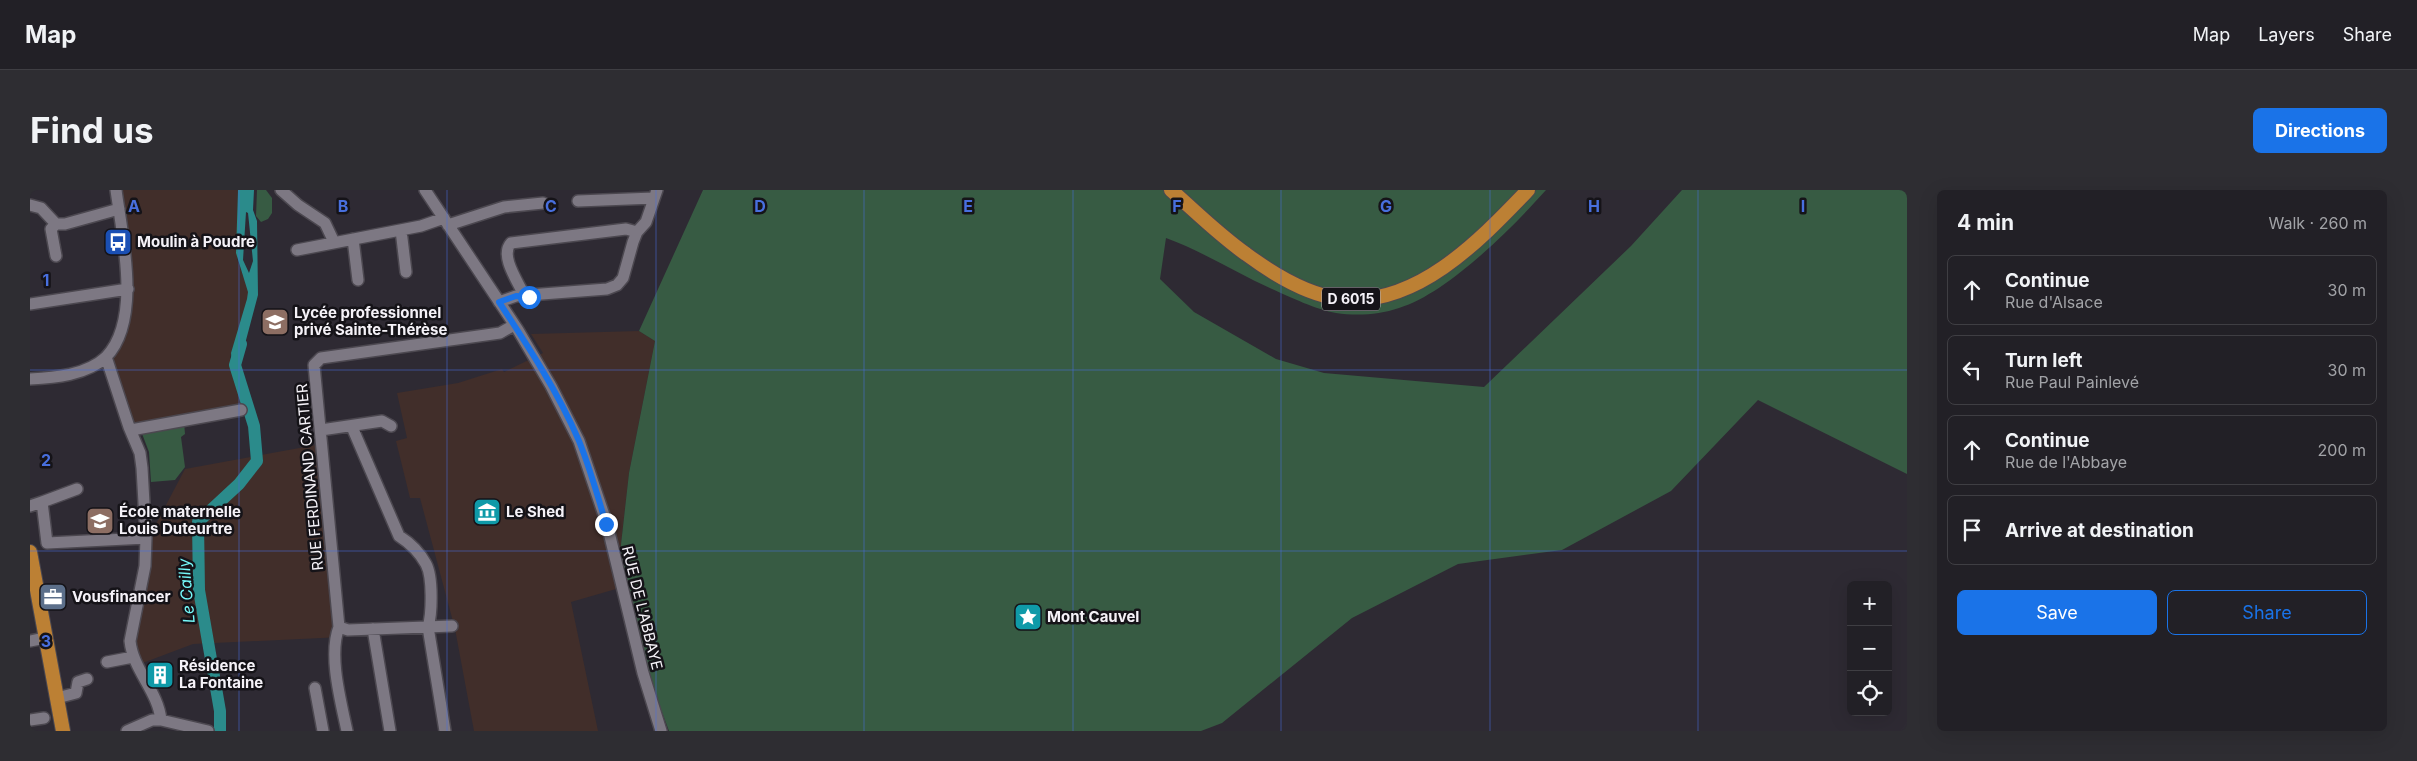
<!DOCTYPE html>
<html lang="en">
<head>
<meta charset="utf-8">
<style>
  body { margin:0; font-family:Inter,sans-serif; background:#2e2d32; color:#f1f3f6 }
  .controls { position:absolute; right:15px; bottom:15px; display:grid; overflow:hidden; border-radius:8px; box-shadow:0 5px 20px #0002 }
  .controls button { width:45px; height:45px; display:grid; place-items:center; padding:0; border:0; border-bottom:1px solid #3f3e43; background:#222026; color:#f1f3f6; font:25px sans-serif }
  .stop { position:absolute; width:15px; height:15px; margin:-11px; border:4px solid #1a73e8; border-radius:50%; background:#fff }
  .stop.end { background:#1a73e8; border-color:#fff; box-shadow:0 1px 5px #0008 }
  .list { margin:0; padding:0; list-style:none }
  h2 { display:flex; justify-content:space-between; align-items:center; height:65px; margin:0; padding:0 20px; font-size:21px }
  h2 small { font-size:16px; font-weight:400; color:#a2a3a7 }
  .list li { display:grid; grid-template-columns:32px 1fr auto; gap:15px; align-items:center; box-sizing:border-box; height:70px; margin:0 10px 10px; padding:0 10px; border:1px solid #3f3e43; border-radius:8px }
  .list b { display:block; font-size:19px; white-space:nowrap }
  .list p { margin:0; font-size:16px; white-space:nowrap; color:#a2a3a7 }
  .list em { font-size:16px; font-style:normal; color:#a2a3a7 }
  .actions { display:flex; gap:10px; padding:15px 20px }
  .actions a { flex:1; padding:11px 0; border:1px solid #1a73e8; border-radius:8px; text-align:center; font-size:18px; color:#1a73e8 }
  .actions .main { background:#1a73e8; color:#fff }
  .icon { flex:none; width:28px; height:28px; fill:none; stroke:currentColor; stroke-width:2; stroke-linecap:round; stroke-linejoin:round }
  .map { position:relative; flex:none; width:1877px; height:541px; overflow:hidden; border-radius:8px }
  header { display:flex; align-items:center; gap:30px; box-sizing:border-box; height:70px; padding:0 25px; background:#222026; border-bottom:1px solid #3f3e43 }
  header strong { font-size:24px }
  nav { display:flex; gap:28px; margin-inline-start:auto; font-size:18px }
  .intro { display:flex; align-items:center; justify-content:space-between; box-sizing:border-box; height:120px; padding:0 30px }
  h1 { margin:0; font-size:35px }
  .button { padding:12px 22px; border-radius:8px; background:#1a73e8; color:#fff; font-size:18px; font-weight:700 }
  main { display:flex; gap:30px; padding:0 30px }
  aside { flex:1; background:#222026; border-radius:8px; box-shadow:0 5px 20px #0002 }
  .map>svg:first-child { display:block }
  .industrial { fill:#412e2a }
  .green { fill:#375b43 }
  .water { fill:#2b8b8b; fill-rule:evenodd }
  .lines { fill:none; stroke-linecap:round; stroke-linejoin:round }
  .river { stroke:#2b8b8b; stroke-width:12 }
  .minor-casing { stroke:#4c4850; stroke-width:14 }
  .major-casing { stroke:#4c4850; stroke-width:16 }
  .minor { stroke:#7d7883; stroke-width:11 }
  .major { stroke:#bc8034; stroke-width:14 }
  .route { stroke:#1a73e8; stroke-width:6 }
  .grid { fill:none; stroke:#486fde; stroke-width:1; stroke-opacity:0.55 }
  .labels { text-anchor:middle; stroke-width:5; stroke-linejoin:round; paint-order:stroke }
  .shield { fill:#151318; stroke:#b2afb5; stroke-width:1 }
  .shield-label { font-size:14px; font-weight:bold; fill:#f5f2f8 }
  .poi-label { font-size:15px; font-weight:bold; fill:#f5f2f8; stroke:#151318; text-anchor:start }
  .street-label { font-size:15px; fill:#f5f2f8; stroke:#151318 }
  .water-label { font-size:16px; font-style:italic; fill:#76fafa; stroke:#151318 }
  .grid-label { font-size:16px; text-anchor:middle; font-weight:bold; fill:#486fde; stroke:#151318; stroke-width:5; stroke-linejoin:round; paint-order:stroke }
</style>
</head>
<body>
<header>
<strong>Map</strong>
<nav><a>Map</a><a>Layers</a><a>Share</a></nav>
</header>
<div class="intro"><h1>Find us</h1><a class="button">Directions</a></div>
<main>
<div class="map">
<svg width="1877" height="541" viewBox="0 0 1877 541">
  <rect width="100%" height="100%" fill="#2e2a33"/>
  <path class="industrial" d="M91 0H208L207 69 219 101 218 113 200 167 204 192 213 217 106 235 101 232 81 168 103 113 100 42H95Z
    M609 141 625 151 599 283 586 399 541 412 568 541H444L425 439 390 308H380L366 251 377 248 367 203 428 193 472 179 474 182 513 163 501 144Z
    M297 253 316 444 312 447 163 454 110 474 105 452 117 351 155 279Z"/>
  <path class="green" d="M227 0H236L242 8V23L238 29 231 32 226 26Z
    M673 0H1516C1482 38 1418 103 1369 118 1349 125 1326 126 1306 123 1287 120 1260 107 1242 99 1206 83 1172 61 1136 48L1130 89 1164 122 1246 169 1294 183 1454 197 1601 56 1652 0H1877V284L1728 210 1641 301 1532 360 1428 374 1322 428 1192 533 1171 541H639L586 399 599 283 625 151 609 141Z
    M154 232 155 244 151 247 155 277 145 290 121 292 119 262 111 241Z"/>
  <path class="water" d="M208 0H224L223 20 227 31 228 105 211 169 202 171 201 163 217 109 218 102 206 63ZM216 22 218 23 223 71 219 83 213 70Z"/>
  <g class="lines">
    <path class="river" d="M190 541V521L169 400 168 332 209 294 227 271 224 236 205 175 211 154"/>
    <defs>
      <path id="minor" d="M251 0 268 15 295 33 304 52
        M395 0 488 140 521 196 549 251 577 334 613 483 631 541
        M548 11 624 8
        M0 15 11 18 26 34H35L89 19
        M26 34 21 39 26 66
        M418 35 474 17 513 13
        M371 40 376 82
        M323 49 328 90
        M267 60 391 36 414 28
        M495 107C489 93 469 66 481 53L596 39 607 42
        M469 112 486 106 577 99 587 95 593 88 603 52 607 42 616 32 627 0
        M0 114 98 99
        M76 167 99 237 110 263 112 278 116 348 115 376 100 451C103 480 128 501 131 530
        M0 189C24 188 57 185 76 167 112 130 92 45 86 0
        M322 237 369 346C380 353 390 363 396 374 403 387 402 424 398 437L415 541
        M101 240 211 220
        M291 240 352 231 361 236
        M12 312 47 299
        M0 316 12 312 17 353 116 348
        M309 437 318 440 422 436
        M343 439 360 541
        M0 451 15 448
        M77 472 103 467
        M285 498 293 541
        M27 508 46 503 48 492 57 489
        M0 530 14 528
        M97 541 122 530H131L178 541
        M317 541C311 512 298 465 309 437L284 175 291 168 470 143 484 135"/>
      <path id="major" d="M1141 0C1165 21 1189 45 1216 64 1243 84 1277 105 1311 109 1387 117 1450 50 1498 0
        M0 362 33 541"/>
    </defs>
    <use href="#minor" class="minor-casing"/>
    <use href="#major" class="major-casing"/>
    <use href="#minor" class="minor"/>
    <use href="#major" class="major"/>
  </g>
  <g class="lines">
    <path class="route" d="M499 107 486 106 469 112C498 156 528 202 549 251 560 278 568 307 576 334"/>
  </g>
  <path class="grid" d="M209 0V541M417 0V541M626 0V541M834 0V541M1043 0V541M1251 0V541M1460 0V541M1668 0V541M0 180H1877M0 361H1877"/>
  <defs>
    <symbol id="bus-square" viewBox="-11 -11 22 22"><rect x="-9" y="-9" width="18" height="18" rx="4" fill="#1a4fb4" stroke="#151318"/><path d="M-5-6H5V4H4V6H2V4H-2V6H-4V4H-5ZM-3.5-4V0h7V-4ZM-3.5 1.2v1.5H-2V1.2ZM2 1.2v1.5H3.5V1.2Z" fill="#fff"/></symbol>
    <symbol id="school-square" viewBox="-11 -11 22 22"><rect x="-9" y="-9" width="18" height="18" rx="4" fill="#8d6e63" stroke="#151318"/><path d="M0-5L7-2L0 1L-7-2ZM-4 1L0 2.5L4 1V4Q0 6-4 4Z" fill="#fff"/></symbol>
    <symbol id="museum-square" viewBox="-11 -11 22 22"><rect x="-9" y="-9" width="18" height="18" rx="4" fill="#0f9aa8" stroke="#151318"/><path d="M0-6L6-3V-2H-6V-3ZM-5-1h2V3h-2ZM-1-1h2V3h-2ZM3-1h2V3H3ZM-6 4H6V6H-6Z" fill="#fff"/></symbol>
    <symbol id="office-square" viewBox="-11 -11 22 22"><rect x="-9" y="-9" width="18" height="18" rx="4" fill="#5c6f8a" stroke="#151318"/><path d="M-6-3h4V-5.5h4V-3h4V5H-6ZM-1-4.5V-3h2v-1.5ZM-6 0V1H6V0Z" fill="#fff"/></symbol>
    <symbol id="sight-square" viewBox="-11 -11 22 22"><rect x="-9" y="-9" width="18" height="18" rx="4" fill="#0f9aa8" stroke="#151318"/><path d="M0-6L1.8-2.2L6-1.7L2.9 1.2L3.7 5.4L0 3.3L-3.7 5.4L-2.9 1.2L-6-1.7L-1.8-2.2Z" fill="#fff"/></symbol>
    <symbol id="building-square" viewBox="-11 -11 22 22"><rect x="-9" y="-9" width="18" height="18" rx="4" fill="#0f9aa8" stroke="#151318"/><path d="M-4-6H4V6H1V3H-1V6H-4ZM-2.5-4.3h1.7v1.8h-1.7ZM.8-4.3h1.7v1.8H.8ZM-2.5-1h1.7V.8h-1.7ZM.8-1h1.7V.8H.8Z" fill="#fff"/></symbol>
  </defs>
  <g fill-rule="evenodd">
    <use href="#bus-square" x="72" y="36" width="32" height="32"/>
    <use href="#school-square" x="229" y="116" width="32" height="32"/>
    <use href="#museum-square" x="441" y="306" width="32" height="32"/>
    <use href="#school-square" x="54" y="315" width="32" height="32"/>
    <use href="#office-square" x="7" y="391" width="32" height="32"/>
    <use href="#sight-square" x="982" y="411" width="32" height="32"/>
    <use href="#building-square" x="114" y="469" width="32" height="32"/>
  </g>
  <g class="labels">
    <rect class="shield" x="1292" y="97.5" width="58" height="23" rx="4"/>
    <g class="shield-label">
      <text x="1321" y="114">D 6015</text>
    </g>
    <g class="poi-label">
      <text x="107" y="57">Moulin à Poudre</text>
      <text x="264" y="128">Lycée professionnel<tspan x="264" dy="17">privé Sainte-Thérèse</tspan></text>
      <text x="89" y="327">École maternelle<tspan x="89" dy="17">Louis Duteurtre</tspan></text>
      <text x="476" y="327">Le Shed</text>
      <text x="42" y="412">Vousfinancer</text>
      <text x="1017" y="432">Mont Cauvel</text>
      <text x="149" y="481">Résidence<tspan x="149" dy="17">La Fontaine</tspan></text>
    </g>
    <g class="street-label">
      <text transform="translate(280 287) rotate(-95)" y="5">RUE FERDINAND CARTIER</text>
      <text transform="translate(612 418) rotate(76)" y="5">RUE DE L'ABBAYE</text>
    </g>
    <g class="water-label">
      <text transform="translate(156 401) rotate(-95)" y="6">Le Cailly</text>
    </g>
  </g>
  <g class="grid-label">
    <text x="104" y="22">A</text>
    <text x="313" y="22">B</text>
    <text x="521" y="22">C</text>
    <text x="730" y="22">D</text>
    <text x="938" y="22">E</text>
    <text x="1147" y="22">F</text>
    <text x="1356" y="22">G</text>
    <text x="1564" y="22">H</text>
    <text x="1773" y="22">I</text>
    <text x="16" y="96">1</text>
    <text x="16" y="276">2</text>
    <text x="16" y="457">3</text>
  </g>
</svg>
<div class="controls">
<button>+</button>
<button>−</button>
<button><svg class="icon" aria-label="locate" viewBox="0 0 24 24"><circle cx="12" cy="12" r="6"/><path d="M12 2v4M12 18v4M2 12h4M18 12h4"/></svg></button>
</div>
<div class="stop" style="left:499px;top:107px"></div>
<div class="stop end" style="left:576px;top:334px"></div>
</div>
<aside>
<h2>4 min<small>Walk · 260 m</small></h2>
<ul class="list">
<li><svg class="icon" aria-label="ahead" viewBox="0 0 24 24"><path d="M12 20V5M6 11l6-6 6 6"/></svg><div><b>Continue</b><p>Rue d'Alsace</p></div><em>30 m</em></li>
<li><svg class="icon" aria-label="left" viewBox="0 0 24 24"><path d="M17 20v-9H6M10 6l-5 5 5 5"/></svg><div><b>Turn left</b><p>Rue Paul Painlevé</p></div><em>30 m</em></li>
<li><svg class="icon" aria-label="ahead" viewBox="0 0 24 24"><path d="M12 20V5M6 11l6-6 6 6"/></svg><div><b>Continue</b><p>Rue de l'Abbaye</p></div><em>200 m</em></li>
<li><svg class="icon" aria-label="arrive" viewBox="0 0 24 24"><path d="M6 21V4h12l-3 4 3 4H6"/></svg><div><b>Arrive at destination</b></div></li>
</ul>
<div class="actions"><a class="main">Save</a><a>Share</a></div>
</aside>
</main>
</body>
</html>
